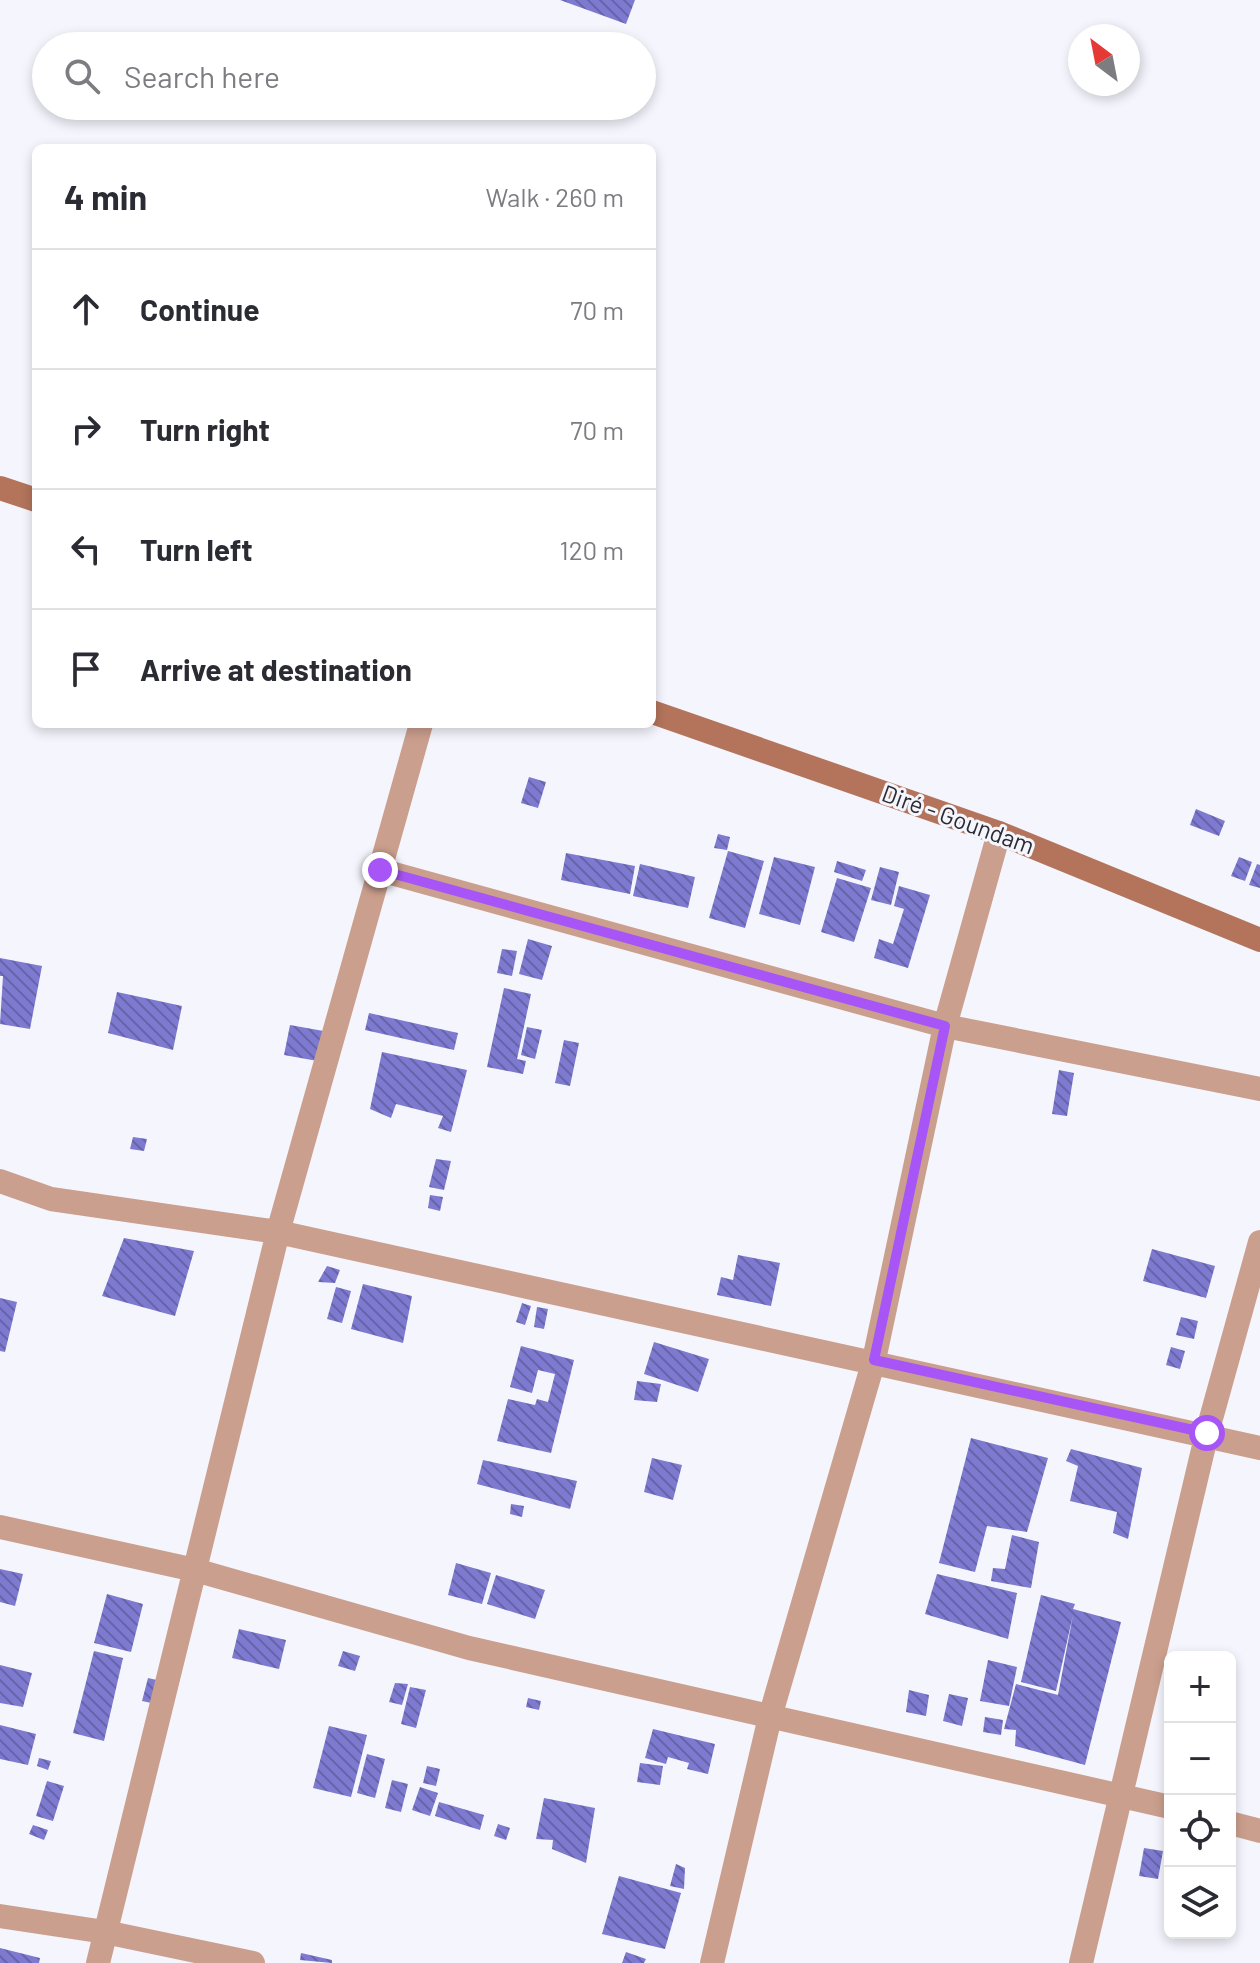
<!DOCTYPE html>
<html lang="en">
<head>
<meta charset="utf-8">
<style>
  body { margin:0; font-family:Barlow,sans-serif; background:#f7f7f7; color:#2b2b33 }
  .controls { position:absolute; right:24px; bottom:24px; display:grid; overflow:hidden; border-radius:12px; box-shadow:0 4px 12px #0003 }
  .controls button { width:72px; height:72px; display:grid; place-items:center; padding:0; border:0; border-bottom:2px solid #e1e1e2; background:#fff; color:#2b2b33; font:40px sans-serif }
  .compass { position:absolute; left:1068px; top:24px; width:72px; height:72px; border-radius:50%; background:#fff; box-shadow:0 4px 12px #0003; rotate:328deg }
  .stop { position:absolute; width:24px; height:24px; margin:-18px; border:6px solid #a855f7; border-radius:50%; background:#fff }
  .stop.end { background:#a855f7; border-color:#fff; box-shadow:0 2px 8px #0008 }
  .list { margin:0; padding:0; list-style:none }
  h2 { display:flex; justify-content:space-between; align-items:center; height:104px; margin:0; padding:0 32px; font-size:34px }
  h2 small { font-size:26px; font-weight:400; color:#7c7c81 }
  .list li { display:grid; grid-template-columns:52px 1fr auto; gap:24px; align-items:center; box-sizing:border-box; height:120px; padding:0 32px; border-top:2px solid #e1e1e2 }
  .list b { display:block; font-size:30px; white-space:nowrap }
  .list em { font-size:26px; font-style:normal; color:#7c7c81 }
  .icon { flex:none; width:44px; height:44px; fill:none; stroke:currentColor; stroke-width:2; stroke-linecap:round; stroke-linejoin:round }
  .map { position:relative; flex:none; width:1260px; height:1963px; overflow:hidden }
  .search { position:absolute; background:#fff; box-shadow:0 4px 12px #0003; left:32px; top:32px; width:624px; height:88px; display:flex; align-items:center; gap:20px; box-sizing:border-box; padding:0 28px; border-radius:44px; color:#7c7c81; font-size:30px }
  .panel { position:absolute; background:#fff; box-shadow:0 4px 12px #0003; left:32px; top:144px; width:624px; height:584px; border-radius:12px }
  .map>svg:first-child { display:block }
  .building { fill:url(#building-back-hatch) }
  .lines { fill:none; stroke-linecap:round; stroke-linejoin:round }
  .street { stroke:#cb9f8e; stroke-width:24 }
  .secondary { stroke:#b3745b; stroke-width:24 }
  .route { stroke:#a855f7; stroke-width:10 }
  .labels { text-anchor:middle; stroke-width:6; stroke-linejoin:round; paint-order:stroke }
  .street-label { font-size:24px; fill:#2c2c30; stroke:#f5f6fd }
</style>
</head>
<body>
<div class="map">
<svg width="1260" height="1963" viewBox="0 0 1260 1963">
  <defs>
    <pattern id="building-back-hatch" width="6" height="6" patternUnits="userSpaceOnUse" patternTransform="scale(2)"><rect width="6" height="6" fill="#7d7ad0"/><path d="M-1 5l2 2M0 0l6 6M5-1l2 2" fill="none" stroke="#6764a9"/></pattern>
  </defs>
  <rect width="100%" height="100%" fill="#f5f6fd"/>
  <path class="building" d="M560 0H635L626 24Z
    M529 777 546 782 538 808 521 803Z
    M1196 809 1225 821 1219 836 1190 825Z
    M718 834 730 837 727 850 714 848Z
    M728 851 764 861 745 928 709 918Z
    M566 853 635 866 630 894 561 880Z
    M774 857 815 867 800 925 759 914Z
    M1239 857 1252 862 1245 881 1231 876Z
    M837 861 866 870 862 881 834 872Z
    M640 864 695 877 688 908 633 896Z
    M1257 864 1260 865V888L1249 885Z
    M880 867 899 872 891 905 871 900Z
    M837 878 871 888 854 942 821 932Z
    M899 886 930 895 908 968 874 958 879 939 893 944 904 909 894 906Z
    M528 939 552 946 542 980 519 974Z
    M502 949 517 951 512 976 497 973Z
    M0 958 42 966 30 1029 0 1024 3 976H0Z
    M504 988 531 994 517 1059 526 1061 523 1074 487 1067Z
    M117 992 182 1006 173 1050 108 1033Z
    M369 1013 458 1033 454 1050 365 1030Z
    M290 1025 329 1032 323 1062 284 1055Z
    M527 1027 542 1030 535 1059 521 1055Z
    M564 1040 579 1043 570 1086 555 1083Z
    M382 1052 467 1070 451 1132 438 1128 443 1116 396 1104 391 1118 370 1109Z
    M1059 1070 1074 1073 1067 1116 1052 1114Z
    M133 1137 147 1139 144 1151 130 1149Z
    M436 1159 451 1161 444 1190 429 1187Z
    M430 1195 443 1197 440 1211 428 1208Z
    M124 1238 194 1251 175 1316 102 1296Z
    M1152 1249 1215 1266 1206 1298 1143 1281Z
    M738 1255 780 1263 771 1306 717 1295 721 1277 733 1280Z
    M327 1266 340 1270 335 1283 318 1282Z
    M363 1284 412 1296 403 1343 351 1329Z
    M336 1287 351 1291 342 1323 327 1319Z
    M0 1298 17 1302 5 1352 0 1351Z
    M522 1303 531 1306 525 1325 516 1322Z
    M537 1307 548 1309 544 1329 534 1327Z
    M1181 1317 1198 1321 1194 1339 1176 1335Z
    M654 1342 709 1359 698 1392 644 1374Z
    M521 1346 574 1360 551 1453 497 1441 508 1399 535 1405 537 1399 548 1402 555 1374 538 1370 532 1393 510 1387Z
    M1171 1347 1185 1351 1180 1369 1166 1365Z
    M637 1381 661 1384 657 1402 634 1400Z
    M971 1438 1048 1458 1027 1532 987 1526 975 1572 939 1563Z
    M1071 1449 1142 1468 1128 1539 1113 1533 1117 1512 1070 1501 1078 1466 1066 1461Z
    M652 1458 682 1465 673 1500 644 1492Z
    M483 1460 577 1481 570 1509 477 1484Z
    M511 1504 524 1506 522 1517 510 1514Z
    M1012 1535 1039 1542 1031 1588 991 1581 993 1568 1005 1569Z
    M456 1563 491 1573 482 1604 448 1595Z
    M0 1569 23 1574 15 1606 0 1602Z
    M937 1574 1017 1593 1008 1639 925 1614Z
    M496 1575 545 1590 535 1619 487 1604Z
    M107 1594 143 1604 131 1652 94 1643Z
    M1041 1595 1075 1604 1073 1609 1121 1622 1085 1765 1015 1746 1016 1730 1004 1729 1016 1684 1058 1695 1073 1615 1056 1691 1021 1682Z
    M239 1629 286 1640 279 1669 232 1658Z
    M94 1651 123 1658 104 1741 73 1733Z
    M343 1651 360 1656 355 1671 338 1666Z
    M988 1660 1017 1667 1009 1706 980 1701Z
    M0 1665 32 1673 23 1707 0 1703Z
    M148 1678 161 1681 156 1704 142 1701Z
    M395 1683 408 1684 402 1705 389 1702Z
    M410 1687 426 1690 416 1728 401 1724Z
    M909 1690 929 1695 926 1716 906 1712Z
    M949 1694 968 1698 962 1726 943 1721Z
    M528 1698 541 1701 539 1710 526 1707Z
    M985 1717 1003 1720 1001 1735 983 1732Z
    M0 1725 36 1734 28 1765 0 1759Z
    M329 1726 367 1735 351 1797 313 1788Z
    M653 1729 715 1744 708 1774 687 1769 689 1763 668 1757 666 1764 645 1758Z
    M367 1754 385 1759 375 1798 357 1793Z
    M39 1758 51 1761 48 1770 37 1766Z
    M640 1763 663 1766 660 1785 637 1782Z
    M427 1766 440 1769 436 1786 423 1783Z
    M392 1780 408 1784 401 1812 385 1808Z
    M47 1781 64 1786 53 1821 36 1816Z
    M420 1787 438 1793 430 1816 412 1810Z
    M544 1798 595 1808 586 1863 552 1849 553 1840 536 1839Z
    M439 1802 484 1815 480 1830 435 1816Z
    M498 1824 510 1828 506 1840 494 1836Z
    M33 1825 48 1830 44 1840 29 1834Z
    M1144 1848 1163 1851 1158 1879 1139 1876Z
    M676 1864 685 1868 684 1889 670 1886Z
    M619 1876 681 1893 665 1949 602 1934Z
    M0 1948 40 1958 39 1963H0Z
    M626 1952 646 1959 644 1963H622Z
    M301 1953 332 1960V1963L300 1960Z"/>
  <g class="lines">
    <path class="street" d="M380 870 945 1026 1260 1089
      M0 1181 51 1199 278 1232 1260 1448
      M0 1527 195 1570 469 1648 1170 1807
      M1230 1823 1260 1831
      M0 1916 105 1932 253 1963
      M98 1963 278 1232 421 724
      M712 1963 770 1717 874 1360 945 1026 999 833
      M1081 1963 1207 1433 1260 1242"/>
    <path class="secondary" d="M0 488 36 500
      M652 712 999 833 1260 940"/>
  </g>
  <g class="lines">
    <path class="route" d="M380 870 945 1026 874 1360 1207 1433"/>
  </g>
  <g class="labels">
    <g class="street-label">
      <text transform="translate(958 820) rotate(20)" y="8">Diré - Goundam</text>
    </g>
  </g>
</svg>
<div class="controls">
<button>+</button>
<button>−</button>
<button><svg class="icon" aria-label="locate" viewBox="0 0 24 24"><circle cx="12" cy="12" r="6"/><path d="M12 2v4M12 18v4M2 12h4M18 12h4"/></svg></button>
<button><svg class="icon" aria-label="layers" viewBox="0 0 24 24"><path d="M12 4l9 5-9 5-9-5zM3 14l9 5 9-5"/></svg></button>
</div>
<svg class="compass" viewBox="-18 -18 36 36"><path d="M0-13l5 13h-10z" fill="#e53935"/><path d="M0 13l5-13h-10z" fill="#7c7c81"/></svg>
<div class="stop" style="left:1207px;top:1433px"></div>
<div class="stop end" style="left:380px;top:870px"></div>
<div class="search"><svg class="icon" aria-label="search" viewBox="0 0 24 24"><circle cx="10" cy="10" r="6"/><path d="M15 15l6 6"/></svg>Search here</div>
<section class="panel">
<h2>4 min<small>Walk · 260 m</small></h2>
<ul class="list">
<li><svg class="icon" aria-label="ahead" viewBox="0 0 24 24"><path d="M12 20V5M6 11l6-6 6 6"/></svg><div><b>Continue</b></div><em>70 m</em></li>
<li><svg class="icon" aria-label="right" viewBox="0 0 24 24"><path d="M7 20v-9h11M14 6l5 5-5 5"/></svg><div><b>Turn right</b></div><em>70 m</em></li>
<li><svg class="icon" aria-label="left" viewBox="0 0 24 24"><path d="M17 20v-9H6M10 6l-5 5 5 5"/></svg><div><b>Turn left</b></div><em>120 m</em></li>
<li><svg class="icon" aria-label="arrive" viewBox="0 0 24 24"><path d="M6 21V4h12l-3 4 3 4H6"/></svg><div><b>Arrive at destination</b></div></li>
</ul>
</section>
</div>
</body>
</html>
